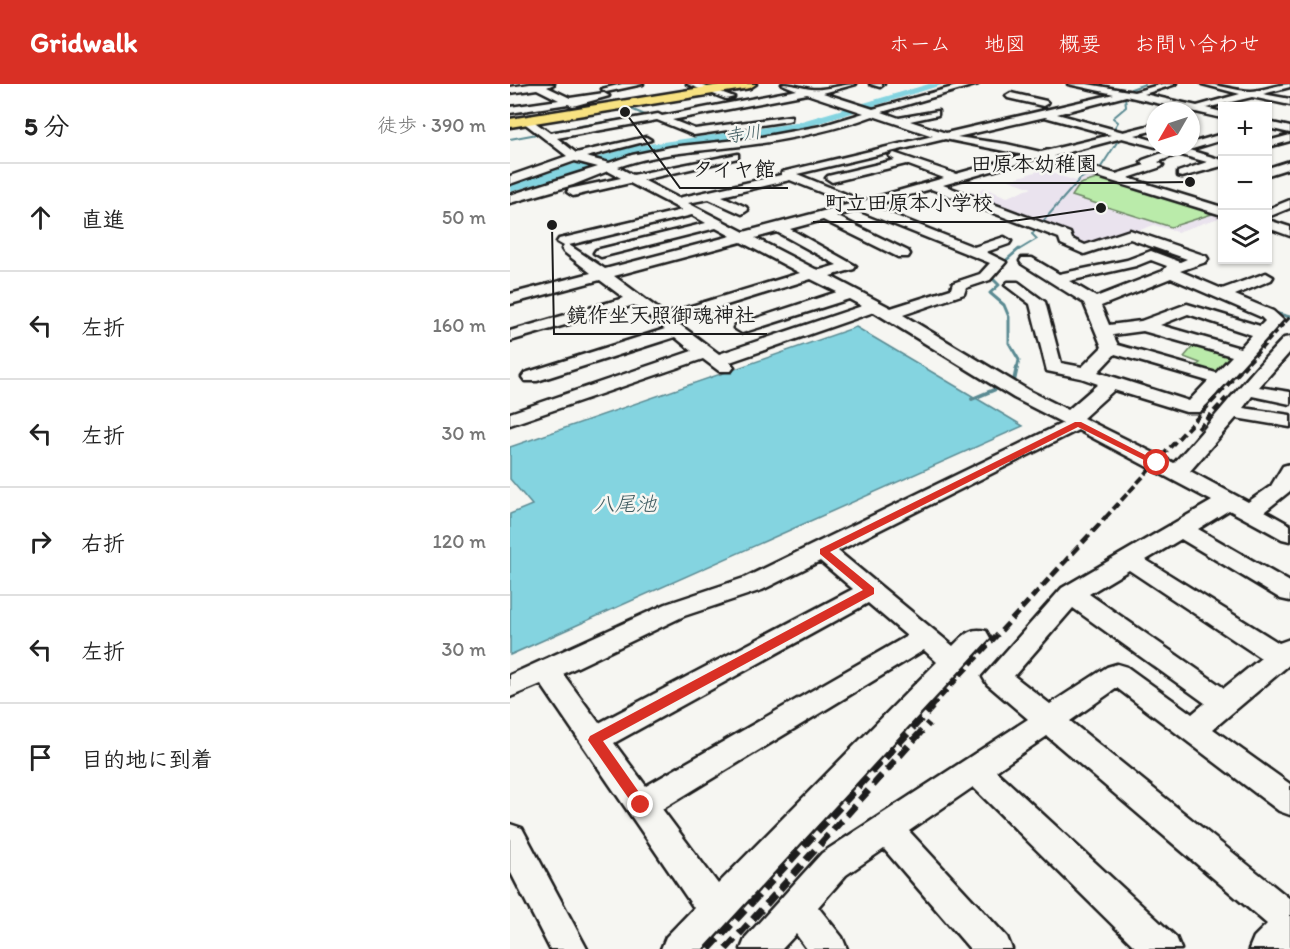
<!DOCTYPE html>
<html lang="ja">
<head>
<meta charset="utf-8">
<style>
  body { margin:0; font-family:Itim,"Klee One",sans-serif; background:#f6f6f6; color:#222 }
  .controls { position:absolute; right:18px; top:18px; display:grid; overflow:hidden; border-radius:0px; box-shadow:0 2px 4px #0004 }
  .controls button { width:54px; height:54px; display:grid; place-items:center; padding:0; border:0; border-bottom:2px solid #e0e0e0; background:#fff; color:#222; font:30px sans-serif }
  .compass { position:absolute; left:636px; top:18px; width:54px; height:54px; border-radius:50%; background:#fff; box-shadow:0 2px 4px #0004; rotate:231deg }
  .stop { position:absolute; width:18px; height:18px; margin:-14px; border:4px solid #d93025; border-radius:50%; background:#fff }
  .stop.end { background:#d93025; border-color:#fff; box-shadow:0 2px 6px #0008 }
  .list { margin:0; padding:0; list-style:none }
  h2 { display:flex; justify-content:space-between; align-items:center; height:78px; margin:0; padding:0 24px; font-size:26px }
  h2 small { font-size:20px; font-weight:400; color:#767676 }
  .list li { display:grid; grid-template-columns:39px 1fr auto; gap:18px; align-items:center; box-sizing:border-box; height:108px; padding:0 24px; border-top:2px solid #e0e0e0 }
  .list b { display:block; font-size:22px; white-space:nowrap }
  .list em { font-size:20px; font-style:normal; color:#767676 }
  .icon { flex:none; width:33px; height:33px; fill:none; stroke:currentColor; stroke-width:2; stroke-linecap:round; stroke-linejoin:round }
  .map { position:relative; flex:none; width:780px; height:865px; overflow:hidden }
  header { display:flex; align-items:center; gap:36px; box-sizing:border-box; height:84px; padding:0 30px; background:#d93025; color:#fff }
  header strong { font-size:28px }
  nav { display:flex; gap:33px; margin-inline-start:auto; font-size:21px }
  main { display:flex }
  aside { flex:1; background:#fff }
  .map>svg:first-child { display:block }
  .built { fill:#eae3ee }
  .green { fill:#baebaa; stroke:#6b8463; stroke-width:1.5 }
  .water { fill:#84d4e0; stroke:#5a8a92; stroke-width:1.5 }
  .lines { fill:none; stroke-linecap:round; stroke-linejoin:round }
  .stream-far2 { stroke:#5a8a92; stroke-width:2 }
  .stream-far1 { stroke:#5a8a92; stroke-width:3 }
  .stream { stroke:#5a8a92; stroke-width:4 }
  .river { fill:#84d4e0; fill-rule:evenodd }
  .minor-casing { stroke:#1c1c1c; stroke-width:5 }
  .highway-casing { stroke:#1c1c1c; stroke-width:5 }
  .minor { fill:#f6f6f2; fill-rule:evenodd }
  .highway { fill:#f8e281; fill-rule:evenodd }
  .rail-far3 { stroke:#1c1c1c; stroke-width:3; stroke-dasharray:6 3; stroke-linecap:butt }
  .rail-far2 { stroke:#1c1c1c; stroke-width:4; stroke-dasharray:8 4; stroke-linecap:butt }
  .rail-far1 { stroke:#1c1c1c; stroke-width:5; stroke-dasharray:10 5; stroke-linecap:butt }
  .rail { stroke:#1c1c1c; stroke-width:7; stroke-dasharray:13 7; stroke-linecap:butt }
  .route { fill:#d93025 }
  .labels { text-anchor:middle; stroke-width:5; stroke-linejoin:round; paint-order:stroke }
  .far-water-label { font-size:18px; font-style:italic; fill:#405c61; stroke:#f6f6f2 }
  .water-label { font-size:21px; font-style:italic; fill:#405c61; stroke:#f6f6f2 }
  .leader { fill:none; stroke:#1c1c1c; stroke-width:2 }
  .callout-dot { fill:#1c1c1c; stroke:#f6f6f2; stroke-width:2 }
  .callout-label { font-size:21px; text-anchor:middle; font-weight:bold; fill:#1c1c1c; stroke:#f6f6f2; stroke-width:5; stroke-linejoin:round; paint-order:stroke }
</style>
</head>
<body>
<header>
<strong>Gridwalk</strong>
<nav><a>ホーム</a><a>地図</a><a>概要</a><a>お問い合わせ</a></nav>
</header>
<main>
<aside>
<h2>5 分<small>徒歩 · 390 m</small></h2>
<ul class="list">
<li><svg class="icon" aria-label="ahead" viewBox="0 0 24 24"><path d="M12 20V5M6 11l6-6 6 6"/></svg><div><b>直進</b></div><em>50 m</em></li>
<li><svg class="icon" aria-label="left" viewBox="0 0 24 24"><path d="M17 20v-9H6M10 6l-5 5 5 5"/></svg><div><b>左折</b></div><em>160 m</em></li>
<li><svg class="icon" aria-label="left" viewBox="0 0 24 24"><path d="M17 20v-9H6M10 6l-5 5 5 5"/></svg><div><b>左折</b></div><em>30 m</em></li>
<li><svg class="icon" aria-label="right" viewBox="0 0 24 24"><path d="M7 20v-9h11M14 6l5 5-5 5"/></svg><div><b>右折</b></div><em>120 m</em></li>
<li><svg class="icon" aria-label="left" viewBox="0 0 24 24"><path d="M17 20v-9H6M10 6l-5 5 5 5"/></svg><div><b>左折</b></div><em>30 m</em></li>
<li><svg class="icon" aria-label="arrive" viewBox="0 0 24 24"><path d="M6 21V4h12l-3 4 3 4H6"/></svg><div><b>目的地に到着</b></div></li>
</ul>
</aside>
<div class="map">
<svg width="780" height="865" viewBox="0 0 780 865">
  <rect width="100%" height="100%" fill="#f6f6f2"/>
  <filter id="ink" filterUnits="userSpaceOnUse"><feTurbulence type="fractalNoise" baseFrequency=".0167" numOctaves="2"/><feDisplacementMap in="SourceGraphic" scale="12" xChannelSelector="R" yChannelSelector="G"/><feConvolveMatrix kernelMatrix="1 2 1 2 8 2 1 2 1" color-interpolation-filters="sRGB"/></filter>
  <g filter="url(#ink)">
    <path class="built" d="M532 86 566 97 578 88 712 129V133L667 148 644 141 578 164 454 112 474 104 497 113 522 104 499 96Z"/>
    <path class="green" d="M590 94 705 129 661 143 562 112 570 100Z
      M685 260 718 269 722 274 707 289 683 284 690 279 674 273Z"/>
    <path class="water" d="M346 243 513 342 0 571V430L22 421 0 395V363Z"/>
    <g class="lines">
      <path class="stream-far2" d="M37 48 135 31 114 22
        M602 48 608 38 603 34 616 23 615 12 621 8V5L635 0
        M0 55 27 50
        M7 97 13 100
        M507 167 527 155 522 150 570 95 591 83 611 52 609 51"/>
      <path class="stream-far1" d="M492 180 509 165
        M481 190 480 192 489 201 480 209 494 221 499 233V259L509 276 507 285
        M761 228 780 233"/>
      <path class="stream" d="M500 299 504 297 507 283
        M462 315 493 302"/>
      <path class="river" d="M419 0H435L290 45 127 70 0 108V99L125 62 285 39Z"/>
      <defs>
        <path id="minor" d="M20 0H44L37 3 60 14 94 9 99 12 63 22 58 20 0 29V23L49 16 27 5 0 9V3Z
          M112 0H133L96 8 92 5Z
          M177 0H189L224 13 216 15Z
          M272 0C283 0 291 4 301 5 312 7 333 0 346 0L313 9 363 25 454 0H468L372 28 389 34 428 27V31L400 37 436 49 604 10 558 0H577L624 8 652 0H666L634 10 687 22 730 10 692 0C709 0 724 7 741 7 754 7 767 0 780 0V3L753 10 780 15V21L742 13 696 24 712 28V34L616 12 547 30 613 48 645 40V46L625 51 645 57 646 63 612 54 544 72 606 90 635 81 631 78 633 76 658 67V63H681V59L712 50V56L679 66 712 76V82L672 93 668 92V88L697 78 668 70 648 78 653 81 651 83 618 94 712 123V131L527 74 433 101 560 149 562 155 575 161 620 146 696 172 698 175 696 178 670 187 712 205 756 189 763 193 761 196 725 211 763 227 773 236 690 328H676L604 306 573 334 664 379C702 338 735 294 774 254L780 253V268L749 303 780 308V320L742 312 733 324 780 331V343L726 334 680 387 738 418 761 402 773 382 780 380V407L755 427 780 441V457L772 455 719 426 688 445 780 498V517L771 515 671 455 636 476 769 559 780 555V580L703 645 780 700V731L769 727 607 604 560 637 780 815V865H739L744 853 757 840 537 652 486 687 666 853 671 865H627L463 703 399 747 497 853 502 865H460L374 765 336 791 308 823 332 853 337 865H297L286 850 272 865H231L236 853 312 769 518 635 477 600 473 593 552 504 702 417 568 346 328 467 443 562C454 551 460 543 476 547L480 554 193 865H151L156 853 184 824 31 600 0 613V591L156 520 234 494 553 339 504 314 364 228 220 278 224 283 221 287H209L193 275 0 341V329L182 267 165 253 27 297H15L12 293 15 289 155 245 124 221 0 257V247L114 214 90 196 0 220V210L81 189 54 168 52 165 54 162 47 158 49 155 172 126 120 99 63 112 57 108 59 105 111 94 98 87 63 101 0 119V111L88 83 65 77 0 100V92L57 72 13 38V34H19L40 49 148 30 152 32 287 6ZM297 10 354 29 311 42 246 54 161 63 122 71 99 79 76 73 141 56 136 53 66 69 47 54 147 36 184 51 278 37 281 36V32L185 45 162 36ZM363 32 423 52 272 88 271 91 168 114 133 96 228 74V70L123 91 108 83C153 67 199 67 246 60 286 54 325 46 363 32ZM535 33 601 51 531 68 496 60 447 53ZM435 55 514 71 446 90 384 69 379 72 385 76 318 92 316 94 322 98 396 80 434 94 353 117 287 90ZM280 96 340 120 234 148 178 119 199 115 232 130 238 126 236 123 212 112ZM421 105 549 154 551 160 574 170 620 155 677 175 670 178 641 167 617 176 549 190 522 174H512L510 177 512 180 574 219 592 263 572 283 551 279 535 218 508 198H498L495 201 520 220 537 287 571 294 588 300 558 326 518 306 393 231 454 210 456 204 480 196 496 178 476 168 499 160 501 157 494 153 464 163 361 122ZM348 126 480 179 470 190 443 199 441 205 381 224 320 192 344 185 346 182 280 145 313 136 388 173H398L400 170 398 167 326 132ZM182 131 196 139 86 166 84 169 91 173 206 144 221 152 95 185 59 161ZM267 148 327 181 310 186 305 185 245 154ZM231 158 290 189 155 230 104 192ZM641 176 657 182 653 187 586 213 559 197 626 182ZM661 194 751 233 755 237 750 242 677 220 631 237 599 241 591 222ZM301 195 327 208 226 241 224 244 232 249 238 247 339 215 352 222 209 270 165 237ZM678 230 742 251 730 264 650 241ZM633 247 722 272 706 289 608 261 603 251ZM605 270 698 297 679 317 588 288ZM310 477 343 505 89 639 53 590 174 532 252 506ZM619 486 751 574 714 604 579 510ZM358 519 397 552 136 702 104 659ZM563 524 695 619 682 630 617 583 607 580 597 583 540 620 504 592ZM414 566 427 578 208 800 152 725Z
          M360 0H374L370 3Z
          M501 9 536 17 538 19 533 22 498 14 496 12Z
          M758 38 780 43V49L758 44Z
          M780 51V57L758 63V57Z
          M780 77V84L758 91V84Z
          M780 116V124L758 133V125Z
          M758 136 780 143V152L758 144Z
          M0 740 12 744 77 865H40L0 787Z"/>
        <path id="highway" d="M216 0H246L240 4 0 43V35Z"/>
      </defs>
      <use href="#minor" class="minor-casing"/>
      <use href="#highway" class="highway-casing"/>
      <use href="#minor" class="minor"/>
      <use href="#highway" class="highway"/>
      <path class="rail-far3" d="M733 285 780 233"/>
      <path class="rail-far2" d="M688 345 716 314
        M595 434 734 283"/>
      <path class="rail-far1" d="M420 624 596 433"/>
      <path class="rail" d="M199 865 422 623
        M216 865 419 639"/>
    </g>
  </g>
  <path class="route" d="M565 338H571L651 379 644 381 568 343 320 468 364 504V510L93 657 138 721 136 725H126L80 659 78 656 80 652 353 506 310 470V465Z"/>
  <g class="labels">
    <g class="far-water-label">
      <text transform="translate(233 50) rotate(-8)" y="6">寺川</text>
    </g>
    <g class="water-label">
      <text x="115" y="427">八尾池</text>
    </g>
  </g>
  <path class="leader" d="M680 98L599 99H449M115 28L170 104H278M591 124L495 138H303M42 141L44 250H257"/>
  <g class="callout-dot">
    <circle cx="680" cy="98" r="6"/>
    <circle cx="115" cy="28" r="6"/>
    <circle cx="591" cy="124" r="6"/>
    <circle cx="42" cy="141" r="6"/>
  </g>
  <g class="callout-label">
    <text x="524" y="87">田原本幼稚園</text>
    <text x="224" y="92">タイヤ館</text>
    <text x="399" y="126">町立田原本小学校</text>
    <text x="151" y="238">鏡作坐天照御魂神社</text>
  </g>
</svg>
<div class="controls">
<button>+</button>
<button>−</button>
<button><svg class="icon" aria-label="layers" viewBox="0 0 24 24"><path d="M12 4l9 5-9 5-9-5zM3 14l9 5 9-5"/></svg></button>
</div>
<svg class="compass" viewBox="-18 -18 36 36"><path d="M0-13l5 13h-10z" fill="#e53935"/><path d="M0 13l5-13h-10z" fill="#767676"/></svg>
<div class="stop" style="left:647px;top:379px"></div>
<div class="stop end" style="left:131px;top:721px"></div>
</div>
</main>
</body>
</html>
